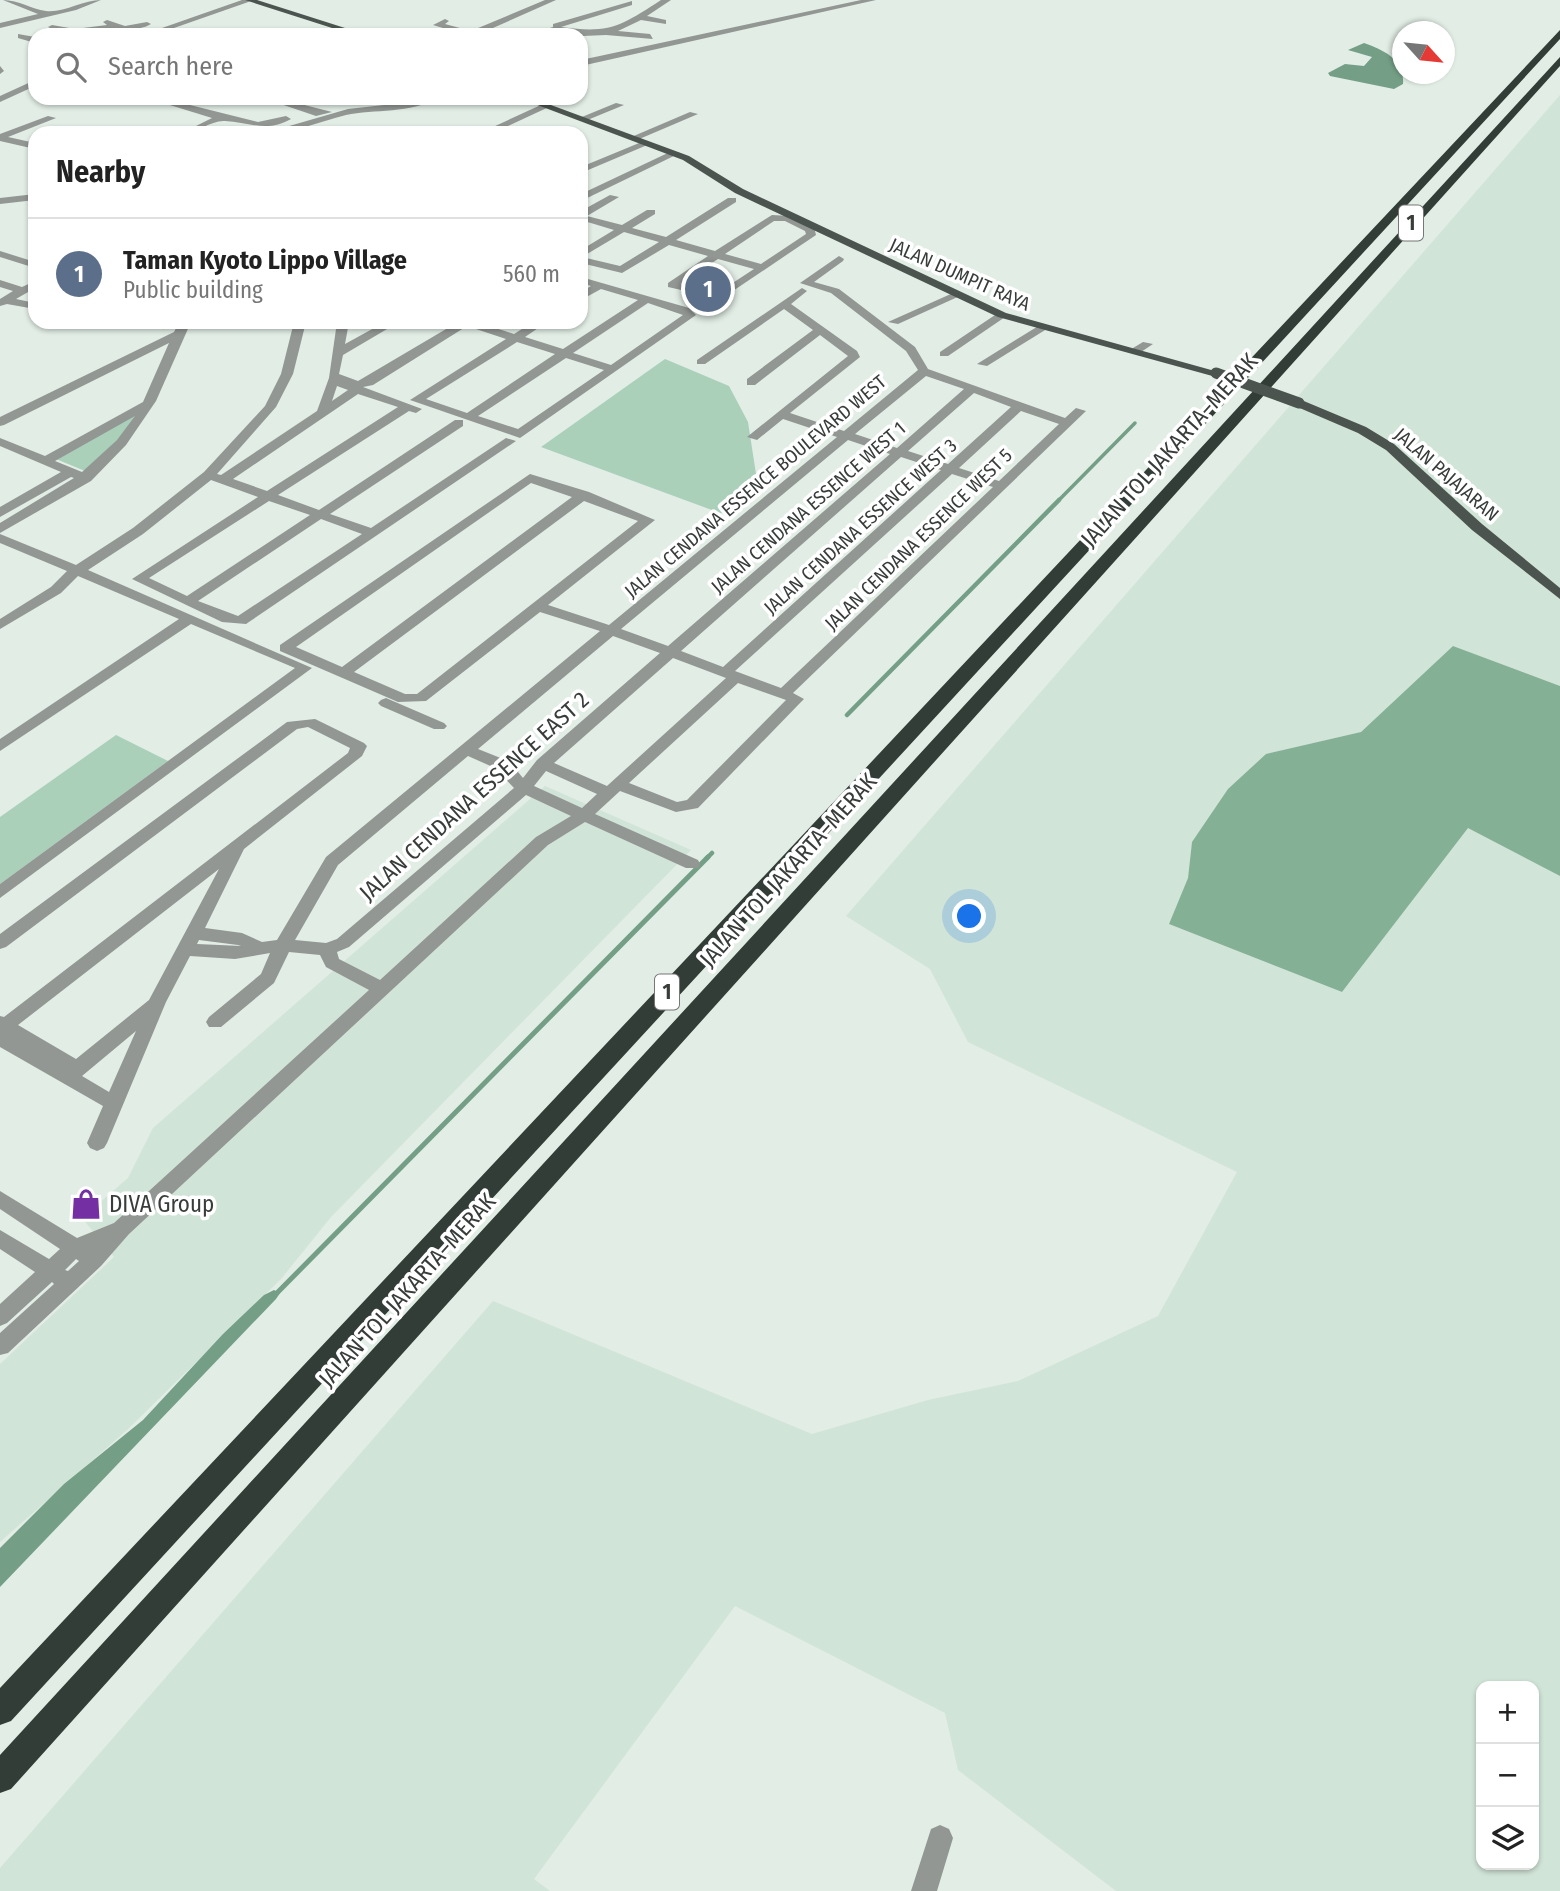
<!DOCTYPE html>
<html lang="en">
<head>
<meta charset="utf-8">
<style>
  body { margin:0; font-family:"Fira Sans Condensed",sans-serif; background:#f2f2f2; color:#222 }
  .controls { position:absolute; right:21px; bottom:21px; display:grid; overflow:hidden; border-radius:14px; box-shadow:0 2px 5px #0004 }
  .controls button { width:63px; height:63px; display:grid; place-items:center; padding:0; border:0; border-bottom:2px solid #e0e0e0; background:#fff; color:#222; font:35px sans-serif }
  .compass { position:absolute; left:1392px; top:21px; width:63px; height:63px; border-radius:50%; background:#fff; box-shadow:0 2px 5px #0004; rotate:117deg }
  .you { position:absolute; left:970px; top:917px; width:24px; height:24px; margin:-18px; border:5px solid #fff; border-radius:50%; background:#1a73e8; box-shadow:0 0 0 10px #1a73e833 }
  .badge { display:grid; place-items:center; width:46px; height:46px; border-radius:50%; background:#7c3aed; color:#fff; font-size:23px; font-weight:700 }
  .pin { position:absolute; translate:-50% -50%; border:4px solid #fff; box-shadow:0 2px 7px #0006 }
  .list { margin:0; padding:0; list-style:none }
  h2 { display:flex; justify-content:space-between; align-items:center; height:91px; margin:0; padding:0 28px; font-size:30px }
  h2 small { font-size:23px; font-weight:400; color:#767676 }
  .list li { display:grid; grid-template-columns:46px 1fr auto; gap:21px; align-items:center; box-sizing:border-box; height:112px; padding:0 28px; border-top:2px solid #e0e0e0 }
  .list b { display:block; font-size:26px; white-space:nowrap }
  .list p { margin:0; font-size:23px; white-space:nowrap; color:#767676 }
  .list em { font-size:23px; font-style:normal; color:#767676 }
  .icon { flex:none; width:38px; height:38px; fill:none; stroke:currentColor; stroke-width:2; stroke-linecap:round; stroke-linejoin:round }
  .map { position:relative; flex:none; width:1560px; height:1891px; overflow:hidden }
  .search { position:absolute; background:#fff; box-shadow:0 2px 5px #0004; left:28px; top:28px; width:560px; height:77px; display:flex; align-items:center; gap:18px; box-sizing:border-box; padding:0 24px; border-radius:21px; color:#767676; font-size:26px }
  .panel { position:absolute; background:#fff; box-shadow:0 2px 5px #0004; left:28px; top:126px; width:560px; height:203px; border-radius:21px }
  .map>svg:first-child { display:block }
  .built { fill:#d1e4d8; fill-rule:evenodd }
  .green { fill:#aad0ba }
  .forest { fill:#84b096 }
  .water { fill:#749f86 }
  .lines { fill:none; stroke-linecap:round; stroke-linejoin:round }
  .stream-far2 { stroke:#749f86; stroke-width:3.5 }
  .stream-far1 { stroke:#749f86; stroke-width:4.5 }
  .stream { stroke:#749f86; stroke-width:5 }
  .minor { fill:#929794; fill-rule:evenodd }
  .major { fill:#4c544f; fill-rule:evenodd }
  .highway { fill:#333d37; fill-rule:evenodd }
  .major-bridge { stroke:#4c544f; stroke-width:11 }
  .labels { text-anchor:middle; stroke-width:7; stroke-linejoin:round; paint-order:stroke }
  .far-street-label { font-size:19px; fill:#383d3a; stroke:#fff }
  .shield { fill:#fff; stroke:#747775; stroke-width:2 }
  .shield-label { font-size:21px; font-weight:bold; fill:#383d3a }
  .street-label { font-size:23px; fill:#383d3a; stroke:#fff }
  .poi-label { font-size:23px; fill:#383d3a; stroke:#fff; text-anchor:start }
</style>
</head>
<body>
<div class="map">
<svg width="1560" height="1891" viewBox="0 0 1560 1891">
  <rect width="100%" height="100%" fill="#e1ede5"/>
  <path class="built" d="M1560 95V686L1453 646 1361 732 1266 754 1192 842 1188 878 1169 924 1342 992 1468 827 1560 876V1891H1116L958 1770 945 1713 735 1606 534 1879 550 1891H0V1868L493 1301 812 1434 928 1400 1018 1381 1158 1316 1237 1172 968 1042 930 969 846 916ZM1481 1686H1534V1865H1481Z
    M545 786 691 850 331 1217 281 1279 127 1430 0 1542V1364L114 1257 82 1218 128 1178 153 1128Z"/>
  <path class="green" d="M665 359 729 386 748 422 758 487 735 514 720 513 541 447Z
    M137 414 129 429 85 471 56 459Z
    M116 735 168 761 0 884V817Z"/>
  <path class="forest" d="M1453 646 1560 686V876L1468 828 1342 992 1169 924 1188 878 1192 842 1228 789 1266 754 1361 732Z"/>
  <path class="water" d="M1364 43C1383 50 1405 59 1403 84L1394 89 1330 76 1328 73 1345 64 1364 66 1372 57 1348 50Z
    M274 1290 280 1293 276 1299 0 1587V1548L64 1484 143 1420 223 1334 264 1295Z"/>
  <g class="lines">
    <path class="stream-far2" d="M1058 501 1135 423"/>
    <path class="stream-far1" d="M847 715 1059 500
      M707 858 712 853"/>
    <path class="stream" d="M275 1295 708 857"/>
    <path class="minor" d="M3 0C19 0 31 9 46 11 64 13 83 0 101 0L76 10 0 28V23L38 14Z
      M242 0H254L154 35H142Z
      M545 0H556L477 35H466L433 25 445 19 449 21 445 24 471 31Z
      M661 0H671L647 16 666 20V24L641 20 618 31 650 34 653 39 606 35 583 36 560 32 527 35 553 27V24L632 1V5L561 27C610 34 621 26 661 0Z
      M861 0H876L581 66V60Z
      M107 20 125 26 147 22 151 24C139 31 127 29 114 29 90 28 70 39 48 27L52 25 75 29 107 25 103 22Z
      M222 32 236 35H218Z
      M18 34 35 37V43L18 38Z
      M0 66 4 71 0 74Z
      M35 80V86L0 102V96Z
      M147 98H162L258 122 286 116 291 119C267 133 249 122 225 121 211 120 198 133 182 133L212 118Z
      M263 98H277L332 112 316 116Z
      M422 98H437C411 114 374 109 346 115 319 122 293 133 265 133L348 109 402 103Z
      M616 103 624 105 585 121 577 119Z
      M543 104 551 106 493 133H480Z
      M690 112 698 114 637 140 629 138Z
      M48 116 56 118 8 137 35 143V149L0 141V134Z
      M428 128 438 131 440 133H425V129Z
      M644 141 652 143 581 173V167Z
      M672 151 680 153 581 201V194Z
      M35 194V200L0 204V198Z
      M610 195 619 197 587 216 622 225 647 210H655V214L632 228 666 237 728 198H736V202L676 240 715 251 772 215 791 216 814 227 816 235 721 299 668 287V283L708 256 669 245 622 273 581 263V250L614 230 581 220V211ZM774 221H785L805 231 806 234 761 264 725 254ZM624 232 659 242 620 266 582 257ZM718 259 754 269 719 292 681 284Z
      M0 251 35 262V268L0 257Z
      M839 256 844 259 843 261 814 282 839 289 915 347 928 369 1065 418 1076 408 1086 411 793 693 804 699 801 702 698 808 676 812 620 791 595 814 698 860 700 864 698 868H686L585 822 548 845 129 1234 101 1266 8 1353 0 1355V1333L54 1284 52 1282 7 1323 0 1326V1304L35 1272 0 1249V1230L49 1259 60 1249 0 1209V1191L77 1238 114 1223 369 990 326 967 320 955 289 952 274 983 221 1027H209L206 1022 209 1017 261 974 270 953 235 959 190 956 166 1002 107 1143 104 1148 97 1151 90 1148 87 1143 103 1106 0 1047V1016L4 1017 348 753 350 748 308 727 297 729 6 947 0 949V934L287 722 315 719 364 743 367 746 362 756 244 849 205 928 242 933 262 942 277 940 326 857 600 631 540 612 426 701 398 702 280 651V645L530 474 589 492 655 520 548 605 609 625 837 437 783 419 757 440 747 437 848 356 820 335 755 385H747V379L813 330 784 309 705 364H697V360L802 288 807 291 791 304 857 351 860 357 790 413 844 431 918 370 906 351 831 293 800 283ZM926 376 964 389 897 448 855 434ZM974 393 1011 407 948 464 908 451ZM1021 411 1059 424 999 481 959 468ZM848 440 890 454 668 646 621 629ZM901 457 941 470 723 667 681 651ZM952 474 993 487 781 688 735 671ZM531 483 572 497 342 667 296 647ZM584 501 638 521 417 694H405L354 672ZM613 636 660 653 537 760 523 778 518 772 520 769 518 765 478 749ZM673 658 726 678 607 786 554 763ZM738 683 786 700 687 800 677 802 629 783ZM468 756 495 768 514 788 337 939 326 943 295 940 338 865ZM546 771 597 794 582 808 534 786ZM526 795 571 816 536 837 380 980 339 959 337 952 349 947ZM219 869 149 1000 76 1059 18 1025ZM199 940 238 945 241 946 197 944ZM136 1031 109 1092 82 1076ZM76 1259 79 1261 68 1271 65 1270Z
      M581 277 689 308 696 315 520 438 410 400 506 339 467 326 373 385 363 387 422 409 416 413 409 411 278 495 319 510 455 420H463V426L330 514 371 528 506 438 516 441 246 624 222 622 132 579 258 497 211 480 143 534 88 570 312 668 0 898V884L295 668 191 624 0 751V739L179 619 78 576 61 593 0 629V619L51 587 67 571 0 543V534L76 565 133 528 204 472 265 406 281 374 294 322H306L293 374 276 407 217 474 221 475 317 411 329 378 337 322H349L345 344 385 322H399L343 355 339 374 358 381 458 322H477L514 334 533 322H547L525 337 563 349 638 300 601 289 581 300V292L591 286 581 283ZM648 303 683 315 611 365 573 353ZM517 342 555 354 467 413 426 399ZM566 358 604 370 518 429 478 416ZM337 386 348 390 332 401ZM358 394 398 407 267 491 233 479ZM269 501 310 515 187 596 149 578ZM321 519 362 534 238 616 198 601Z
      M0 280 22 287 35 281V288L16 299 35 303V309L7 304 0 306V299L13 291 0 287Z
      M953 293 962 295 898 324 888 322Z
      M998 313 1008 315 948 356H940V352Z
      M179 322H191L156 401 126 445 91 481 0 533V523L74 478 71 477 0 517V507L61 472 0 446V438L45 456 143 402 169 343 4 425 0 426V417L174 332ZM135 416 117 440 82 472 55 461Z
      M1040 325 1050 327 987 366 977 364Z
      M1143 342 1153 344 1141 352H1133V348Z
      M386 698 444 723 447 726 444 729H434L381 706 378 703 381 700Z
      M940 1825 949 1829 953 1838 937 1891H911L931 1829Z"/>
    <path class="major" d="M245 0H257L367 35H354Z
      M519 98H532L689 156 743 189 1006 313 1222 373 1216 377 998 317 735 193 683 160Z
      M1299 399 1366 427 1394 444 1482 524 1560 588V599L1472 530 1386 450 1358 433 1295 406 1293 403Z"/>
    <path class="highway" d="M1560 30V39L11 1721 0 1725V1688Z
      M1560 57V66L11 1789 0 1793V1755Z"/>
    <path class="major-bridge" d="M1216 373 1299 403"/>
  </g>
  <defs>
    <symbol id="shop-bare" viewBox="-9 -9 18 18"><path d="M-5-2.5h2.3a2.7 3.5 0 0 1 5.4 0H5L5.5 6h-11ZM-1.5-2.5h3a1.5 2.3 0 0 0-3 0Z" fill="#742fa3" stroke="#fff" stroke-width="2.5" paint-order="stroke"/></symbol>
  </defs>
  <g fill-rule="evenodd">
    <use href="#shop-bare" x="64" y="1182" width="44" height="44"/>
  </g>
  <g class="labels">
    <g class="far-street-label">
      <text transform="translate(960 274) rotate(24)" y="7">JALAN DUMPIT RAYA</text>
      <text transform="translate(1447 474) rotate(41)" y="7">JALAN PAJAJARAN</text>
      <text transform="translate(755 486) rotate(-40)" y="7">JALAN CENDANA ESSENCE BOULEVARD WEST</text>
      <text transform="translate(808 507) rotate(-41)" y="7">JALAN CENDANA ESSENCE WEST 1</text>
      <text transform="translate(860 526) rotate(-42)" y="7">JALAN CENDANA ESSENCE WEST 3</text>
      <text transform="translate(918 539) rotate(-44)" y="7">JALAN CENDANA ESSENCE WEST 5</text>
    </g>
    <g class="shield">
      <rect x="1399" y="205.5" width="24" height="35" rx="5"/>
      <rect x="655" y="974.5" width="24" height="35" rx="5"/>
    </g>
    <g class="shield-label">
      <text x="1411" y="230">1</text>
      <text x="667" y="999">1</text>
    </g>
    <g class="street-label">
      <text transform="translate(1169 450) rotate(-48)" y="8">JALAN TOL JAKARTA–MERAK</text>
      <text transform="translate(474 796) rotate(-42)" y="8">JALAN CENDANA ESSENCE EAST 2</text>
      <text transform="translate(788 870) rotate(-48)" y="8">JALAN TOL JAKARTA–MERAK</text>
      <text transform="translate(407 1290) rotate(-48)" y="8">JALAN TOL JAKARTA–MERAK</text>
    </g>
    <g class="poi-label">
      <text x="109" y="1212">DIVA Group</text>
    </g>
  </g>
</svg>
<div class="controls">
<button>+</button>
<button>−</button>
<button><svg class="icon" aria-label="layers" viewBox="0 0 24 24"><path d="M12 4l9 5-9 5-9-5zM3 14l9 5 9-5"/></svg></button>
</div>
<svg class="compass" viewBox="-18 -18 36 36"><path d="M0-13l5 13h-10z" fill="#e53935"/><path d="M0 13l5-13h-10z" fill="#767676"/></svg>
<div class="you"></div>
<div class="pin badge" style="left:708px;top:289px;background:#5c6f8a">1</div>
<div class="search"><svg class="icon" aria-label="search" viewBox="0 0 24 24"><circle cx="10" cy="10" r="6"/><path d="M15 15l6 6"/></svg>Search here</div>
<section class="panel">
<h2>Nearby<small></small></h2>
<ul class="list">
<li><span class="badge" style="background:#5c6f8a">1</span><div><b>Taman Kyoto Lippo Village</b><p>Public building</p></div><em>560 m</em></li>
</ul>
</section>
</div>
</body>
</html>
